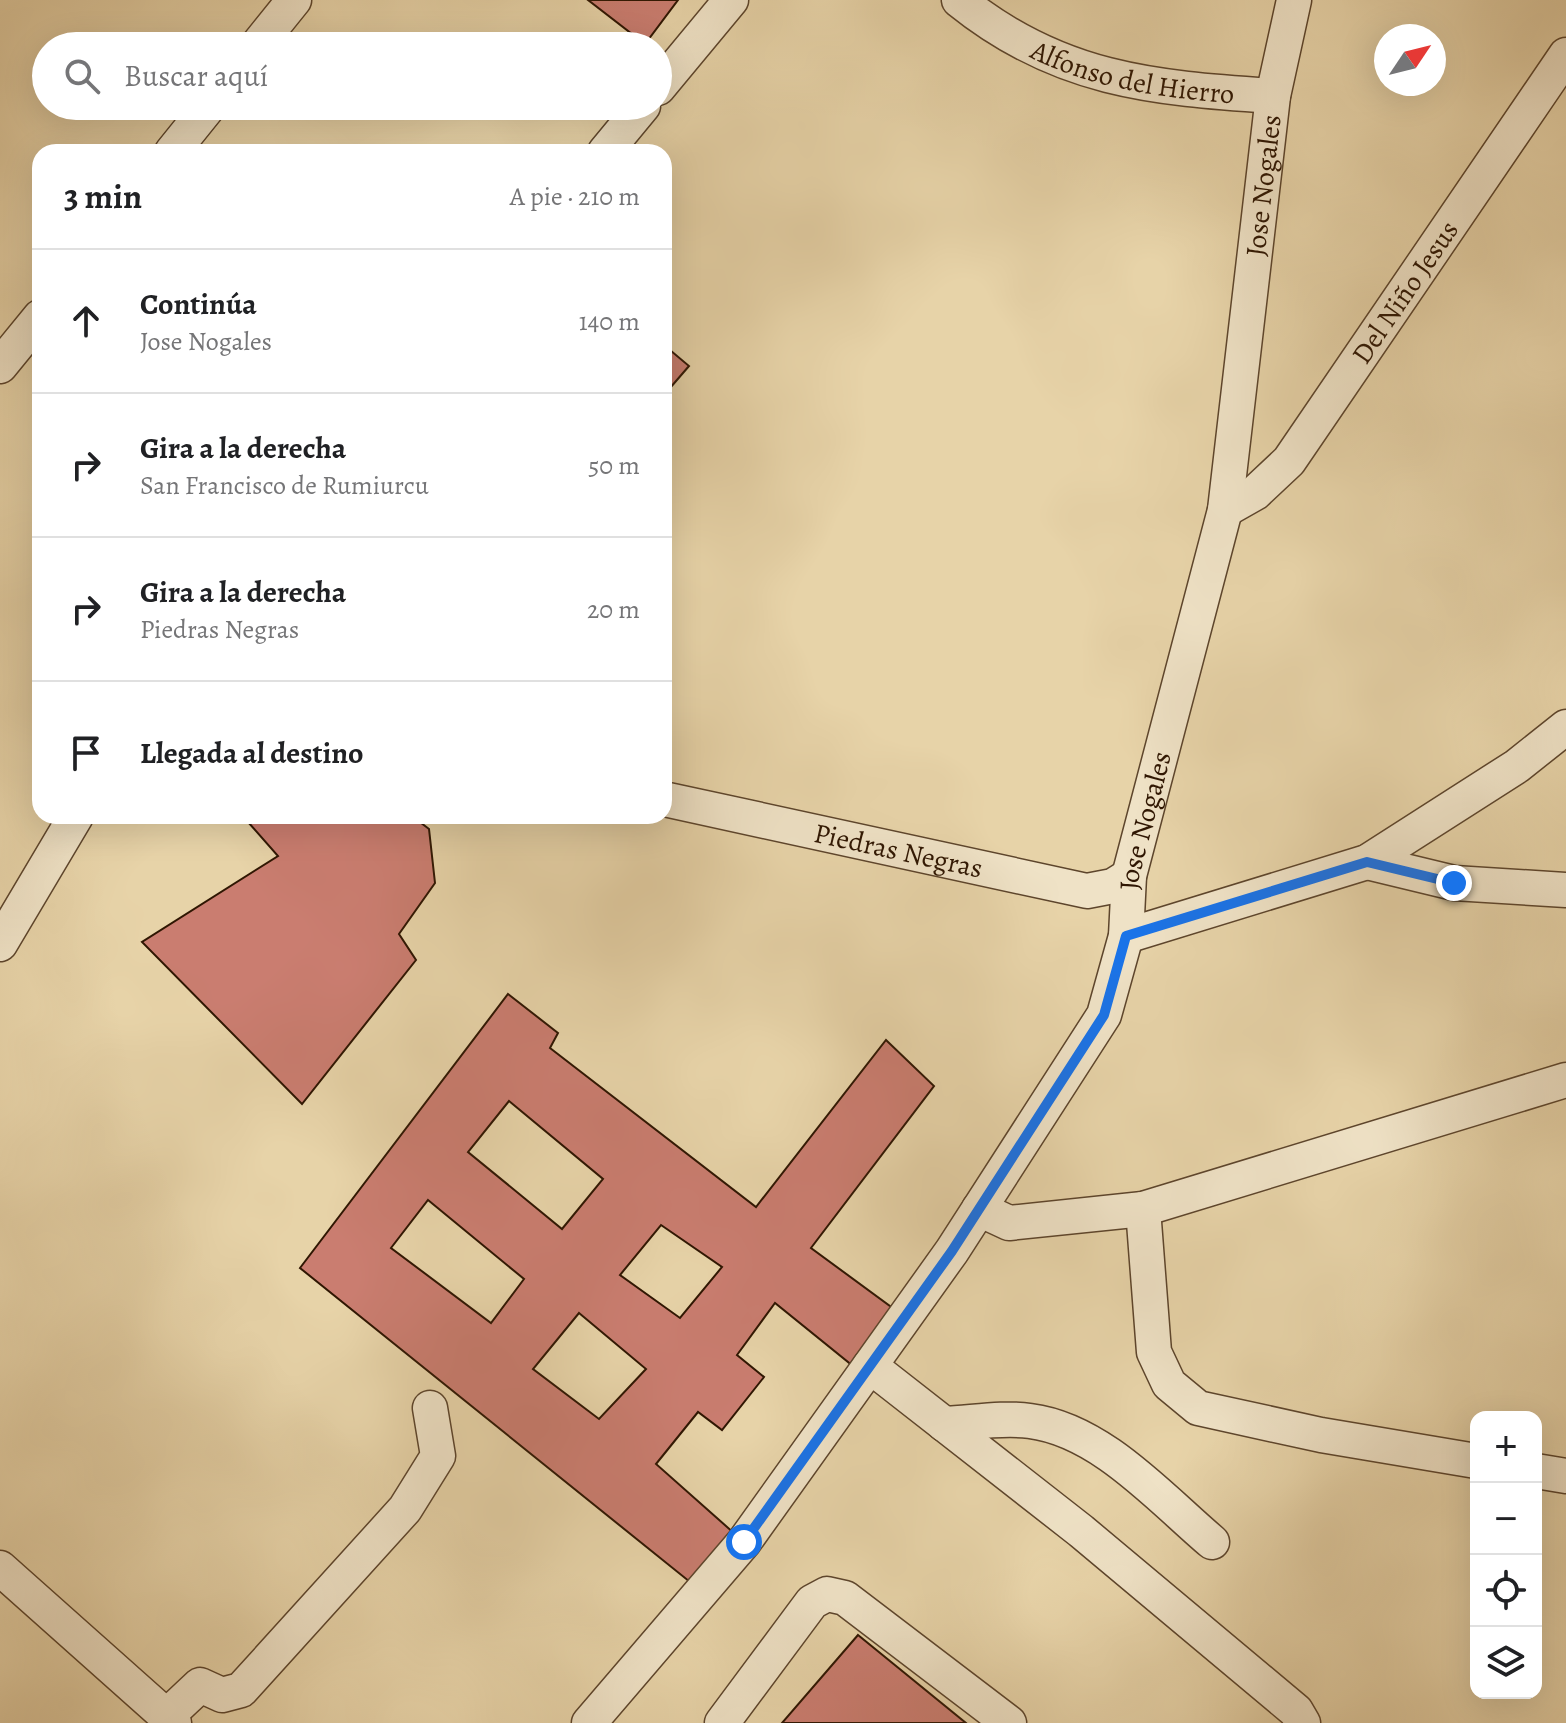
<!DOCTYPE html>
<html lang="es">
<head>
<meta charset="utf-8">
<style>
  body { margin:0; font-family:Alegreya,serif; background:#f6f6f6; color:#202124 }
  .controls { position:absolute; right:24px; bottom:24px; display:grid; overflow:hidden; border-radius:16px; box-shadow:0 8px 32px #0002 }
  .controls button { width:72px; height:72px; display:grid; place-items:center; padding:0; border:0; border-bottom:2px solid #e0e0e0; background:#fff; color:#202124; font:40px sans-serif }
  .compass { position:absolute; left:1374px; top:24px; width:72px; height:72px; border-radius:50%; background:#fff; box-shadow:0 8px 32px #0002; rotate:55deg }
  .stop { position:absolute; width:24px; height:24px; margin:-18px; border:6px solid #1a73e8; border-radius:50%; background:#fff }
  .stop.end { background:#1a73e8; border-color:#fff; box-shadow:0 2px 8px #0008 }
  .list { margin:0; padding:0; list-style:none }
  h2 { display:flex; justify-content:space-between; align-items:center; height:104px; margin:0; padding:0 32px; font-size:34px }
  h2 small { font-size:26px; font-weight:400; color:#757577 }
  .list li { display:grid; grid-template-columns:52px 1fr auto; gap:24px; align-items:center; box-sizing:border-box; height:144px; padding:0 32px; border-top:2px solid #e0e0e0 }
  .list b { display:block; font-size:30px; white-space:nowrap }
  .list p { margin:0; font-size:26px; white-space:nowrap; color:#757577 }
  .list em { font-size:26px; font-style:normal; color:#757577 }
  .icon { flex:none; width:44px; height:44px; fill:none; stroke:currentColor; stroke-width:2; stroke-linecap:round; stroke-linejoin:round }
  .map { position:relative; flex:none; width:1566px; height:1723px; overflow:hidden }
  .search { position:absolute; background:#fff; box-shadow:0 8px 32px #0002; left:32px; top:32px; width:640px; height:88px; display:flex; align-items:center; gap:20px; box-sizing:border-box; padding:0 28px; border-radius:44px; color:#757577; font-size:30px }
  .panel { position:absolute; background:#fff; box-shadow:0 8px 32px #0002; left:32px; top:144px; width:640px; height:680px; border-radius:24px }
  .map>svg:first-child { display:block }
  .building { fill:#ca7d70; stroke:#2f1602; stroke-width:2; fill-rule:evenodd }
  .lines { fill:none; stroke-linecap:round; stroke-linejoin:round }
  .minor-casing { stroke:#5d452c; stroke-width:37 }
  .minor { stroke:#efe2c6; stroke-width:34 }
  .route { stroke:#1a73e8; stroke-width:10 }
  .labels { text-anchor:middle; stroke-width:6; stroke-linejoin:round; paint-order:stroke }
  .street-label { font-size:28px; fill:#2f1602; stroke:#efe2c6 }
</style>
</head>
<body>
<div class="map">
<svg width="1566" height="1723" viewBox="0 0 1566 1723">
  <rect width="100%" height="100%" fill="#e7d3a8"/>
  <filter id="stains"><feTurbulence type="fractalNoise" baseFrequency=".0025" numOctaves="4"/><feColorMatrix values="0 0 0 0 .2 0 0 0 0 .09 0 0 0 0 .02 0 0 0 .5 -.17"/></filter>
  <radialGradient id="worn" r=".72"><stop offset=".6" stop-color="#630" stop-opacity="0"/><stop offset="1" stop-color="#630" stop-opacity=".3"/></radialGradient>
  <path class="building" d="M588 0H678L645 44Z
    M664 345 689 366 664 395Z
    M255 816H412L429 829 435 883 399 934 416 960 302 1104 142 942 278 856 248 822Z
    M508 994 558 1033 550 1048 756 1207 886 1040 934 1086 811 1248 898 1312 853 1366 775 1303 737 1355 764 1377 722 1430 698 1412 656 1464 735 1534 690 1582 300 1268ZM509 1101 603 1179 562 1229 468 1152ZM428 1200 524 1279 491 1323 391 1248ZM661 1225 722 1267 680 1318 620 1275ZM579 1313 646 1369 599 1419 533 1369Z
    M858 1635 966 1723H782Z"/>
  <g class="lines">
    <defs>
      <g id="minor">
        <path id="s1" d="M959 0C1058 80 1152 88 1273 96"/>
        <path d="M257 46 294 0"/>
        <path d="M658 88 731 0"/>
        <path d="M172 152 209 106"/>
        <path d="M605 152 643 106"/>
        <path d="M0 366 40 317"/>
        <path id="s2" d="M1225 510 1255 493 1289 461 1566 55"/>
        <path id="s3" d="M664 799 1087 891 1113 886 1129 876"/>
        <path d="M1367 862 1454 883 1566 890"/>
        <path d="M1126 936 1367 862 1517 766 1566 727"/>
        <path d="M0 944 76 816"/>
        <path d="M979 1209 1009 1223 1143 1209 1566 1080"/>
        <path d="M1143 1209 1154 1352 1169 1384 1198 1408 1321 1435 1476 1461"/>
        <path d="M870 1366 1081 1531 1296 1711 1303 1723"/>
        <path d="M944 1424C971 1423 1002 1417 1030 1421 1101 1430 1160 1498 1212 1542"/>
        <path d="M1536 1471 1566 1476"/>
        <path d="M0 1568 174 1723"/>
        <path d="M167 1716 200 1685 222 1695 241 1690 405 1509 438 1456 430 1408"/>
        <path id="s4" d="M589 1723 744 1542 952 1251 1104 1015 1126 936 1129 876 1225 510 1273 96 1294 0"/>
        <path d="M722 1723 812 1602 827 1594 845 1598 1009 1723"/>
      </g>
    </defs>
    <use href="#minor" class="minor-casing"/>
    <use href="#minor" class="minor"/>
  </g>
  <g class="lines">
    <path class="route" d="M744 1542 952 1251 1104 1015 1126 936 1367 862 1454 883"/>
  </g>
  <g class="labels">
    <g class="street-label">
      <text dy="10" stroke="none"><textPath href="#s1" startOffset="192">Alfonso del Hierro</textPath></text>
      <text dy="10" stroke="none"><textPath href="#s4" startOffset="1724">Jose Nogales</textPath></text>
      <text dy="10" stroke="none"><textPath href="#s2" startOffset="286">Del Niño Jesus</textPath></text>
      <text dy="10" stroke="none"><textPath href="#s4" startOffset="1076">Jose Nogales</textPath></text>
      <text dy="10" stroke="none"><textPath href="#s3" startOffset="240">Piedras Negras</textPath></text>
    </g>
  </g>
  <rect width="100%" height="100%" filter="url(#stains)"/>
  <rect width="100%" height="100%" fill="url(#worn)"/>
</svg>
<div class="controls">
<button>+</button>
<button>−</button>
<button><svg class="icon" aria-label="locate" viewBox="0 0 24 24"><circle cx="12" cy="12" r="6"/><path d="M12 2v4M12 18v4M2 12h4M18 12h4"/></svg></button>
<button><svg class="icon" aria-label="layers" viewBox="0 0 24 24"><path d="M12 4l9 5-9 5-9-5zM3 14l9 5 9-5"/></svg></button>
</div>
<svg class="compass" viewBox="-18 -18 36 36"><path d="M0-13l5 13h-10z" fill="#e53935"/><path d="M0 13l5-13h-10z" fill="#757577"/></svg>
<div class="stop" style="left:744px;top:1542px"></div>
<div class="stop end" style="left:1454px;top:883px"></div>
<div class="search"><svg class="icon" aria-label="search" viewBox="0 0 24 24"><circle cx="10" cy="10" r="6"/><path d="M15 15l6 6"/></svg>Buscar aquí</div>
<section class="panel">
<h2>3 min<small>A pie · 210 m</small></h2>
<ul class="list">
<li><svg class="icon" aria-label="ahead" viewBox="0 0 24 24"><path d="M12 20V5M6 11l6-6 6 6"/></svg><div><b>Continúa</b><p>Jose Nogales</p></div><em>140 m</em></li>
<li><svg class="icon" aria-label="right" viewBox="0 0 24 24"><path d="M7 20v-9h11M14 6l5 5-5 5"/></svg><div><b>Gira a la derecha</b><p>San Francisco de Rumiurcu</p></div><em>50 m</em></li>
<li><svg class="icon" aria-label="right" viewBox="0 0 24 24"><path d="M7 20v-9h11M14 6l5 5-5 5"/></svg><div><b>Gira a la derecha</b><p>Piedras Negras</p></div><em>20 m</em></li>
<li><svg class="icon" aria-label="arrive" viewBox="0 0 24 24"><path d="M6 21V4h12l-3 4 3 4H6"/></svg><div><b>Llegada al destino</b></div></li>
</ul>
</section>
</div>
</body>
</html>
